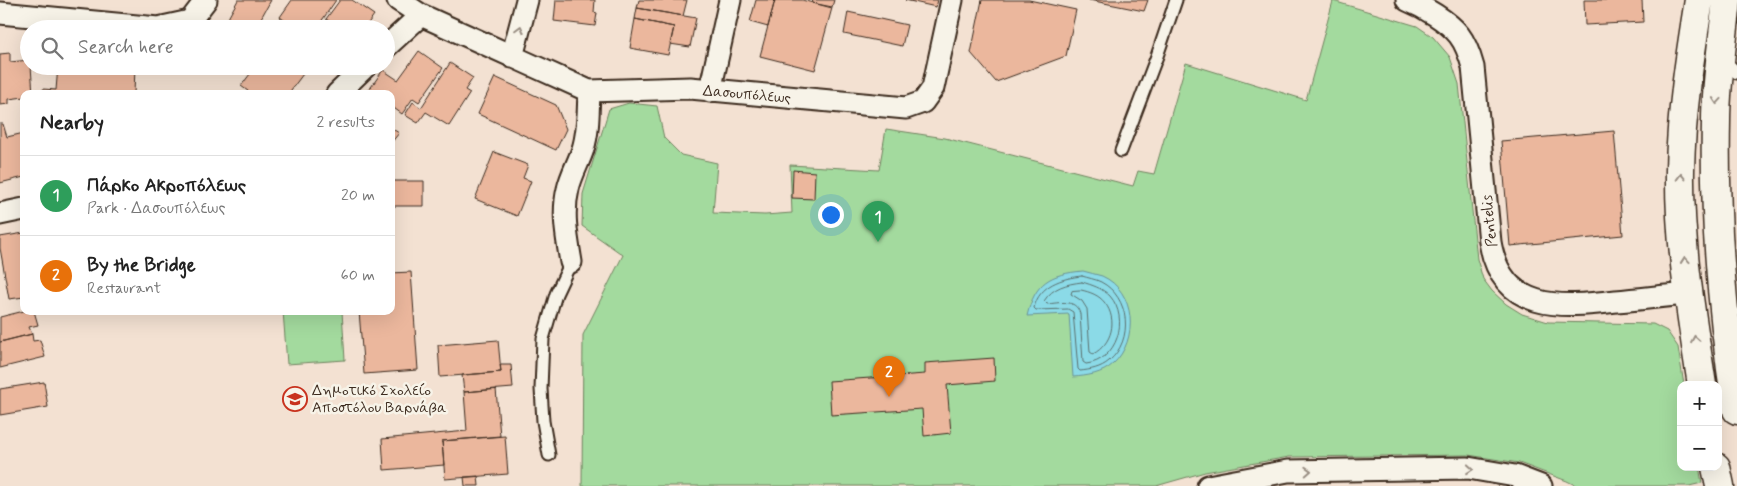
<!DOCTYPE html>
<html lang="en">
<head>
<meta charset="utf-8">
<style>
  body { margin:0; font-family:Mynerve,sans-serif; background:#f6f6f6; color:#222 }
  .controls { position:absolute; right:15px; bottom:15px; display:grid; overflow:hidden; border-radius:10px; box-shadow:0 5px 20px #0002 }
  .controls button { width:45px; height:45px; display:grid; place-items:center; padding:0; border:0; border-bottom:1px solid #e0e0e0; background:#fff; color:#222; font:25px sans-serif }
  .you { position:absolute; left:830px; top:214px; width:18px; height:18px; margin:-12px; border:4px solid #fff; border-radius:50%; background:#1a73e8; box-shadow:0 0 0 8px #1a73e833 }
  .badge { display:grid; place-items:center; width:32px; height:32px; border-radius:50%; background:#d93025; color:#fff; font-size:16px; font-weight:700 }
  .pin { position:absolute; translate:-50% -41px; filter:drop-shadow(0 1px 2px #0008) }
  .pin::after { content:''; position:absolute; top:26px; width:18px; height:15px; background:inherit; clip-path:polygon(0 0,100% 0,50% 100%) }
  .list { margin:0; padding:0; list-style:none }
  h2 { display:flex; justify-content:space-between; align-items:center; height:65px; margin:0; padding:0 20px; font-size:21px }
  h2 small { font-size:16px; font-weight:400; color:#767676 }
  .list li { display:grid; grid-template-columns:32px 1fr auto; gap:15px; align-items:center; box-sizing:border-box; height:80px; padding:0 20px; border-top:1px solid #e0e0e0 }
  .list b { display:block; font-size:19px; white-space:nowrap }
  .list p { margin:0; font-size:16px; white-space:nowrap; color:#767676 }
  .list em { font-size:16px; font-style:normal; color:#767676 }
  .icon { flex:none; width:28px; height:28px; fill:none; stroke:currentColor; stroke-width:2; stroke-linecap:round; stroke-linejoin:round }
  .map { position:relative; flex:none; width:1737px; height:486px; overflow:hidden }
  .search { position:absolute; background:#fff; box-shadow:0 5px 20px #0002; left:20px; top:20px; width:375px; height:55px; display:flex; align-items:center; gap:12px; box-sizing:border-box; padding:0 18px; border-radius:28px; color:#767676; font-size:19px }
  .panel { position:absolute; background:#fff; box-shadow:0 5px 20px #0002; left:20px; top:90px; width:375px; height:225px; border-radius:10px }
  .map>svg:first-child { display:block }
  .green { fill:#a3da9e; stroke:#6f825e }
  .water { fill:#8bdae7; stroke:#6b9497 }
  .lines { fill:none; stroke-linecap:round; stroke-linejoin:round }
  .shore { stroke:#5b706e; stroke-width:1 }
  .building { fill:#ebb79d; stroke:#3b2a1e }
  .lane-casing { stroke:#3b2a1e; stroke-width:15 }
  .street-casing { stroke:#3b2a1e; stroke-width:25 }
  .secondary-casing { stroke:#3b2a1e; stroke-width:31 }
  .lane { stroke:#f7f3e8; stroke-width:11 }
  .street { stroke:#f7f3e8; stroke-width:21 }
  .secondary { stroke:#f7f3e8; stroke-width:28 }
  .oneway { stroke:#998e83 }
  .labels { text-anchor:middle; stroke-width:5; stroke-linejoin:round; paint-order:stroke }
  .street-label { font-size:15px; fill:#3b2a1e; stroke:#f7f3e8 }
  .poi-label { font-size:15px; fill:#3b2a1e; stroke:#f7f3e8; text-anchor:start }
</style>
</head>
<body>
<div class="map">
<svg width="1737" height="486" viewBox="0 0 1737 486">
  <rect width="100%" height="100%" fill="#f3e1d2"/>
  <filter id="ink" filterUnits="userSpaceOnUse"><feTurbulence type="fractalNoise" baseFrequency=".02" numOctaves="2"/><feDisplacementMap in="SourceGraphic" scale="10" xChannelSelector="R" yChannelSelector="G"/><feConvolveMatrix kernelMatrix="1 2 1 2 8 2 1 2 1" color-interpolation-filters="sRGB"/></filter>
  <g filter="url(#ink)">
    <path class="green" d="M1333 1 1417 26 1433 37 1450 57 1459 84 1477 259 1483 279 1492 291 1506 304 1522 314 1548 322 1653 324 1667 331 1678 347 1684 385H1681V467H1699L1702 483 1689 486H1577L1567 481 1519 463 1468 455 1289 457 1205 472 1156 486H582L583 335 623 255 582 226 583 194 609 109 629 103 657 106 664 138 681 155 717 163 713 213 765 215 792 213 790 165 879 170 886 129 945 138 1133 186 1138 171 1154 174 1186 63 1306 100Z
      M283 311H342L345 360 287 364Z"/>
    <path class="water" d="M1083 271C1089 273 1096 274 1102 276 1136 291 1139 340 1113 364 1102 374 1087 376 1073 377L1069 314 1027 316C1035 282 1050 274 1083 271Z"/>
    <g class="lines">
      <path class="shore" d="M1082 276C1088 278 1095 279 1101 282 1130 297 1134 340 1109 361 1101 368 1090 370 1080 371L1078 369 1073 312 1068 309 1036 310 1034 308C1039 285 1062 278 1082 276Z
        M1082 282C1092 285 1102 288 1110 296 1130 319 1117 361 1086 364L1083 362 1080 314C1076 298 1059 303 1047 304L1044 301C1053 287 1066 284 1082 282Z
        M1081 290C1090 292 1099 295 1105 303 1118 320 1112 344 1093 354L1090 352 1087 309 1082 301 1071 294 1072 291Z"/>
    </g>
    <path class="building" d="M238 0H271L255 29H222Z
      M292 0H336L316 29H296L280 17Z
      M340 0H352L374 15 364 29H333L335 25 326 19Z
      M556 0H595L594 12 597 13 595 26 554 21Z
      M639 0H687L683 16 637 8Z
      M756 0H775L768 27 750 22Z
      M775 0H802L832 8 815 70 760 56Z
      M813 0H834L832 7 812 3Z
      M905 0H938L936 7Z
      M982 0H1029L1076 10 1066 56 996 82 971 53Z
      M1089 0H1148L1144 11Z
      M1584 0H1642L1643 22 1585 25Z
      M637 8 696 18 690 47 670 44 674 27 635 19Z
      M848 12 907 25 902 46 844 34Z
      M635 19 674 27 668 55 630 48Z
      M419 51 443 68 419 102 413 98 402 114 391 106V94H374L369 90 383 70 398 80Z
      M10 53V62L29 60V66H31L33 94H24V97L9 99V104L0 105V54Z
      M450 63 473 78 465 90 470 93 449 126 426 112 418 123 405 115 413 102 421 108Z
      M58 66H135L134 94H42L43 89 56 90Z
      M256 66H309L288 94H252L241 86Z
      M495 77 556 105 566 129 556 150 478 114Z
      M0 124H3L7 137 24 133V177L0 183Z
      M391 128 399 133 391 143Z
      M1614 131 1623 235 1510 246 1501 141Z
      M494 152 528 165 523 178 531 181 517 216 475 199Z
      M793 170 815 172 814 199 792 198Z
      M391 181H424V206H391Z
      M24 233V297L9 299 0 248V237Z
      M411 272 418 370 364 374 359 311H391V273Z
      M24 311H34L38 325 29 327 32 334 0 342V317Z
      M32 334 33 341 40 340 45 357 0 368V342Z
      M498 340 501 372 440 377 438 345Z
      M994 358 995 381 947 385 951 433 924 436 922 409 831 415 829 381 925 374V363Z
      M500 365H511L513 388 464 392 462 375 501 372Z
      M44 382 48 407 0 415V389Z
      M496 389 500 436 442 441 444 465 384 470 382 439 467 431 464 392Z
      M505 436 508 474 445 479 442 441Z
      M478 476 479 486H465L464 477Z"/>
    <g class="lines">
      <defs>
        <path id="lane" d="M1722 58 1737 73
          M1121 151 1157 56 1176 0
          M549 455 543 421 541 389 543 339 556 294 571 262"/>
        <path id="street" d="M398 0 421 15 589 91 690 88 906 108 923 102 933 88 952 0
          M1407 0C1424 7 1448 21 1459 35 1466 44 1470 56 1473 67L1490 242C1502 312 1560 308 1616 301 1640 299 1664 296 1688 294
          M0 13 158 28 190 21 206 0
          M386 47 421 15
          M512 57 527 0
          M710 91 730 0
          M337 94 366 66
          M0 214 24 209
          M571 262C567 238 562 213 568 189 571 175 579 162 583 149 589 130 588 110 589 91
          M1208 486 1288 471 1468 468 1515 476 1541 486"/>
        <path id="secondary" d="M1699 0C1690 56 1681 113 1680 170 1679 242 1691 314 1702 385
          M1727 0C1723 40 1716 81 1716 121 1714 218 1722 315 1737 410
          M1716 467 1720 486"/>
      </defs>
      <use href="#lane" class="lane-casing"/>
      <use href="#street" class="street-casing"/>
      <use href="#secondary" class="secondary-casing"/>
      <use href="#lane" class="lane"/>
      <use href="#street" class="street"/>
      <use href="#secondary" class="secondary"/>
    </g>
    <defs><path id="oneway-chevron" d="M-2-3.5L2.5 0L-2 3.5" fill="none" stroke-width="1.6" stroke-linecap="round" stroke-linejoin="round" transform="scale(1.25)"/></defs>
    <g class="oneway">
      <use href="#oneway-chevron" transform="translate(520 29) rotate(-75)"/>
      <use href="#oneway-chevron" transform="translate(1717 101) rotate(95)"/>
      <use href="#oneway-chevron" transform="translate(1681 177) rotate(-91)"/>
      <use href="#oneway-chevron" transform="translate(1685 260) rotate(-95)"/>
      <use href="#oneway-chevron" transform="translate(1695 339) rotate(-99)"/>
      <use href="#oneway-chevron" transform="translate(1470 469) rotate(5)"/>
      <use href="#oneway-chevron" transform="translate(1308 471) rotate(-3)"/>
    </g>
  </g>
  <defs>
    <symbol id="school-ring" viewBox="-11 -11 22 22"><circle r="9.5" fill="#f7f3e8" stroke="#c8321e" stroke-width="1.5"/><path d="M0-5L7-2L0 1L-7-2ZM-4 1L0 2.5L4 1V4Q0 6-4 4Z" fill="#c8321e"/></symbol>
  </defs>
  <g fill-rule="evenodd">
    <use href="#school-ring" x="281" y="385" width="28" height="28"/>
  </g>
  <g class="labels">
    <g class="street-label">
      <text transform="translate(747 94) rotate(5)" y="5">Δασουπόλεως</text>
      <text transform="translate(1489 221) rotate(-96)" y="5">Pentelis</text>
    </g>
    <g class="poi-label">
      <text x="312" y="395">Δημοτικό Σχολείο<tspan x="312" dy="17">Αποστόλου Βαρνάβα</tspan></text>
    </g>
  </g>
</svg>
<div class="controls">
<button>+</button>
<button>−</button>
</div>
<div class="you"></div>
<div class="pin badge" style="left:878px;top:242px;background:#2e9e5b">1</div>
<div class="pin badge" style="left:889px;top:397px;background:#e8710a">2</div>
<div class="search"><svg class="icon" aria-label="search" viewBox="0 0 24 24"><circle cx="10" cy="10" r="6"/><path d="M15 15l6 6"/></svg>Search here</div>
<section class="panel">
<h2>Nearby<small>2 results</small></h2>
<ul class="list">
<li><span class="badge" style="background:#2e9e5b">1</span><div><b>Πάρκο Ακροπόλεως</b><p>Park · Δασουπόλεως</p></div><em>20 m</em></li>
<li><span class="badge" style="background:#e8710a">2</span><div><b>By the Bridge</b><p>Restaurant</p></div><em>60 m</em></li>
</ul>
</section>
</div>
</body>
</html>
